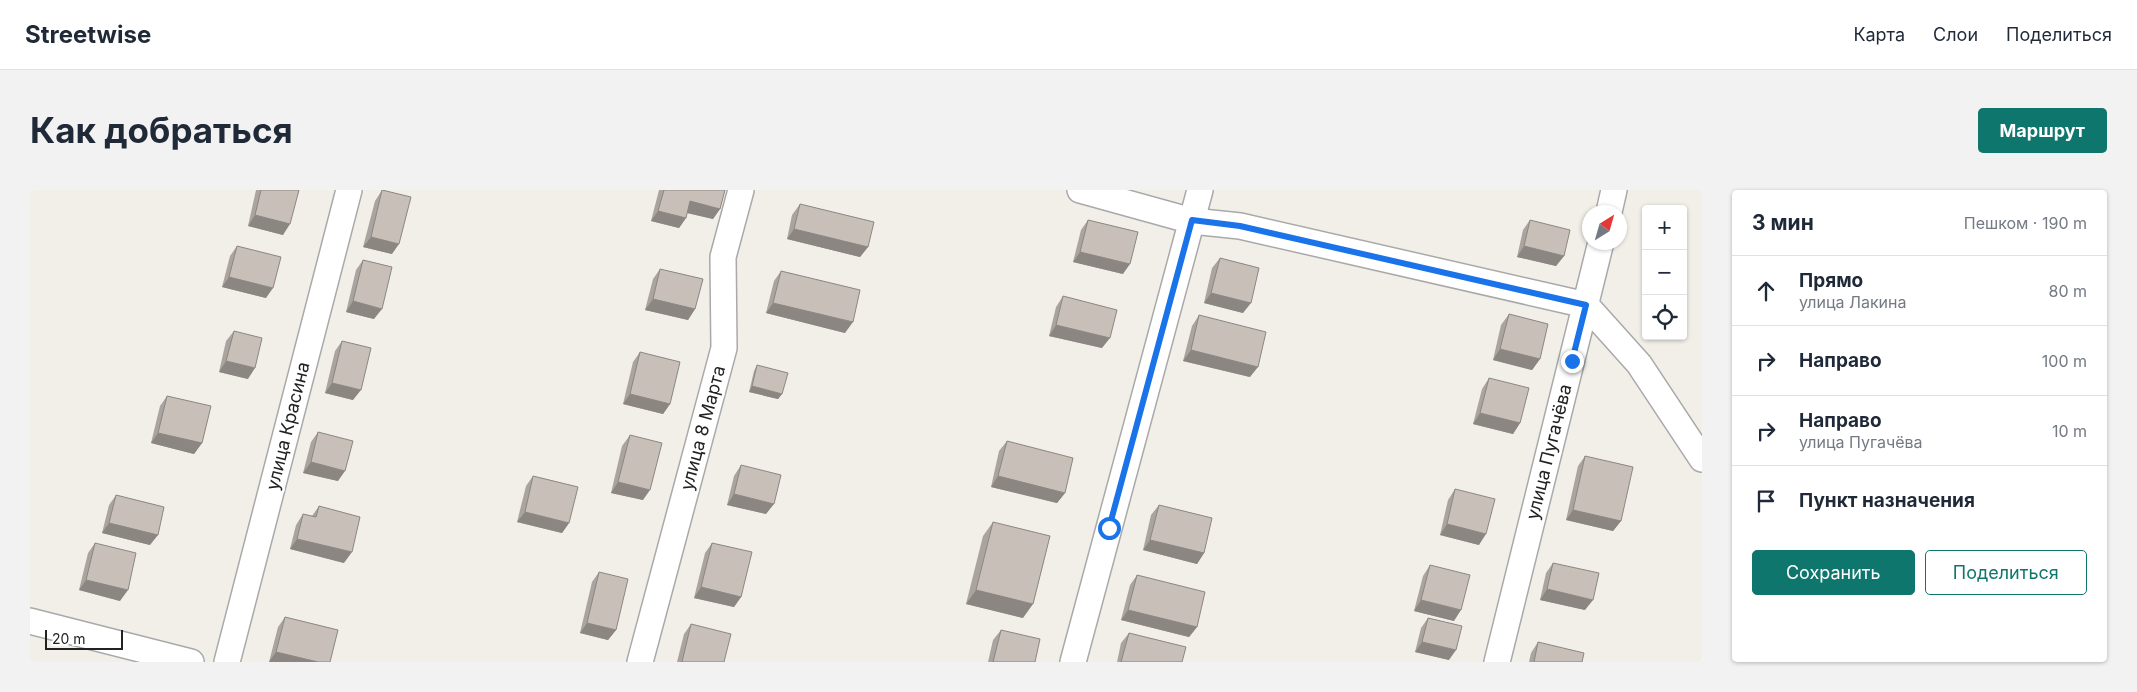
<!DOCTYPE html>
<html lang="ru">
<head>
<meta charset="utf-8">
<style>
  body { margin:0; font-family:Inter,sans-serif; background:#f2f2f3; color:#1f2937 }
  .controls { position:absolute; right:15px; top:15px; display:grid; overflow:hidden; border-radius:5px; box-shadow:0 1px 4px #0004 }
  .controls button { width:45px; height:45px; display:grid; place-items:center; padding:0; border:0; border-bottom:1px solid #e0e1e3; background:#fff; color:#1f2937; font:25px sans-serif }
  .compass { position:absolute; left:1552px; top:15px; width:45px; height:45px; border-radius:50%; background:#fff; box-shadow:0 1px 4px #0004; rotate:37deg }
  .scale { position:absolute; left:15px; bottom:12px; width:78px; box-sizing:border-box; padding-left:5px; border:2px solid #222; border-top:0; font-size:14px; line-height:18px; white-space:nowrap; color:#222; -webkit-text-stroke:4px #fff; paint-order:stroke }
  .stop { position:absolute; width:15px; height:15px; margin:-11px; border:4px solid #1a73e8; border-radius:50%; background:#fff }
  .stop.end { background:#1a73e8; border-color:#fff; box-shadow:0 1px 5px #0008 }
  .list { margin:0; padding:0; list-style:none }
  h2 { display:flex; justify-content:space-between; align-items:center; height:65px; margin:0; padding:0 20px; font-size:21px }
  h2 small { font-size:16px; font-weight:400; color:#747a83 }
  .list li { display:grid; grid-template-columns:32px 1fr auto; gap:15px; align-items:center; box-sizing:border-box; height:70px; padding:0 20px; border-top:1px solid #e0e1e3 }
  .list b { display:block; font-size:19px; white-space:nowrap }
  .list p { margin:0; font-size:16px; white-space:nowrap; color:#747a83 }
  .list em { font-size:16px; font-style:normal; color:#747a83 }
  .actions { display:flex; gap:10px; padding:15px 20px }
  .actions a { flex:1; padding:11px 0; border:1px solid #0f766e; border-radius:5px; text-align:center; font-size:18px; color:#0f766e }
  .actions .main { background:#0f766e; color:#fff }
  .icon { flex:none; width:28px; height:28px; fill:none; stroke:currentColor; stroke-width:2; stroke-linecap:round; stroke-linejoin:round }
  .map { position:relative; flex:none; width:1672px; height:472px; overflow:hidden; border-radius:5px }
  header { display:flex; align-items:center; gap:30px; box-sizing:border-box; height:70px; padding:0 25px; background:#fff; border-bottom:1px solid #e0e1e3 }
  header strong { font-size:24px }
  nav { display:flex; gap:28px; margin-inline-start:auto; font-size:18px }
  .intro { display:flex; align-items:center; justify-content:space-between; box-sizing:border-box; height:120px; padding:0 30px }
  h1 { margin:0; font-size:35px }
  .button { padding:12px 22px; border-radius:5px; background:#0f766e; color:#fff; font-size:18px; font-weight:700 }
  main { display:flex; gap:30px; padding:0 30px }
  aside { flex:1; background:#fff; border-radius:5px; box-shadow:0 1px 4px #0004 }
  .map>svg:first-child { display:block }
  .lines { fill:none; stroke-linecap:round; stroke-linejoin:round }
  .street-casing { stroke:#a9a9a9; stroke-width:28 }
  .street { stroke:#fff; stroke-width:25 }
  .wall { fill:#aba49e }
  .shaded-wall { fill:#8b8681 }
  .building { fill:#c7bfb8; stroke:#8b8681 }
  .route { stroke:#1a73e8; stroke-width:6 }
  .labels { text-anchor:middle; stroke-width:5; stroke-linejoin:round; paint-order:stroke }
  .street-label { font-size:18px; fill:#222; stroke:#fff }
</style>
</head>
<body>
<header>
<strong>Streetwise</strong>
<nav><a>Карта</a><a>Слои</a><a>Поделиться</a></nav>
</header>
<div class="intro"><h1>Как добраться</h1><a class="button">Маршрут</a></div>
<main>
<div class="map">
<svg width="1672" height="472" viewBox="0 0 1672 472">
  <rect width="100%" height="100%" fill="#f2efe9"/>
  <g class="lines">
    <defs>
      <path id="street" d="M1050 0 1162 31 1210 36 1556 115 1609 174 1672 269
        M1579 22 1584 0
        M0 431 161 472
        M197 472 319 0
        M610 472 694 158 693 67 711 0
        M1043 472 1170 0
        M1467 472 1571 52"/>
    </defs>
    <use href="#street" class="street-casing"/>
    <use href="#street" class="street"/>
  </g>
  <path class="wall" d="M226 0H269L253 45 218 36Z
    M352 0 362 64 333 57 345 11Z
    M629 0H695L690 19 683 29 657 23 656 28 649 38 621 31Z
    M770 14 838 57 830 67 757 49 762 25Z
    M1058 30 1093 84 1043 72 1051 40Z
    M1500 30 1534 66 1526 76 1487 67 1493 40Z
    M207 56 236 108 192 97 200 66Z
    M1190 68 1213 123 1174 113 1182 78Z
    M333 70 344 129 316 122 326 80Z
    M630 79 665 119 658 130 615 120 623 89Z
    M751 81 815 143 736 123 744 91Z
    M1033 106 1072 158 1019 146 1026 117Z
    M1479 124 1510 169 1502 180 1463 170 1471 135Z
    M1169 125 1220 187 1153 171 1162 136Z
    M204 141 218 189 189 182 196 151Z
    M312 151 323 210 295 203 305 161Z
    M610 162 640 214 633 224 593 214 603 172Z
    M727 175 752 204 748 209 719 202 724 181Z
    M1459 188 1490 233 1483 244 1443 234 1452 199Z
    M137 206 172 253 164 264 121 253 130 216Z
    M288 242 308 291 273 283 281 252Z
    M600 245 613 310 581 303 592 256Z
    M977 251 1035 303 1027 313 961 297 969 261Z
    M1555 266 1591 331 1583 341 1536 330 1548 276Z
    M711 275 736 324 697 315 704 286Z
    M503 286 539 333 532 343 487 332 496 296Z
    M1425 299 1449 355 1410 345 1418 310Z
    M86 305 120 355 72 343 79 315Z
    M1129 315 1174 363 1167 374 1113 360 1121 325Z
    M289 316 314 373 260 359 266 335 273 324 282 326Z
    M963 332 993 428 936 414 953 346Z
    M65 353 90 411 49 400 58 363Z
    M682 353 711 407 704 417 664 408 675 363Z
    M1523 373 1555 420 1510 410 1516 383Z
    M1400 375 1424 431 1384 421 1393 386Z
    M569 382 586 440 578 450 550 443 562 392Z
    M1107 385 1167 437 1159 447 1091 430 1100 395Z
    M255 427 300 472H239L248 437Z
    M1398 428 1419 470 1385 462 1391 438Z
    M661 434 694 472H647L654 444Z
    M971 440 1005 472H958L963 450Z
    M1099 443 1152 472H1087L1091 453Z
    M1508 452 1552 472H1499L1501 463Z"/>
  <path class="shaded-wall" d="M660 11 690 19 683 29 653 22Z
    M628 21 656 28 649 38 621 31Z
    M225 25 260 34 253 45 218 36Z
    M764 39 838 57 830 67 757 49Z
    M341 47 369 54 362 64 333 57Z
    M1494 56 1534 66 1526 76 1487 67Z
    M1050 62 1100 74 1093 84 1043 72Z
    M199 87 243 98 236 108 192 97Z
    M1181 103 1221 113 1213 123 1174 113Z
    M623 109 665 119 658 130 615 120Z
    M323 111 352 119 344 129 316 122Z
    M743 113 823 132 815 143 736 123Z
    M1026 135 1080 148 1072 158 1019 146Z
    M1470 159 1510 169 1502 180 1463 170Z
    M1161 160 1228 177 1220 187 1153 171Z
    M196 171 225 178 218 189 189 182Z
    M302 193 331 200 323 210 295 203Z
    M722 196 752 204 748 209 719 202Z
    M600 204 640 214 633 224 593 214Z
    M1450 223 1490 233 1483 244 1443 234Z
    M128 243 172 253 164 264 121 253Z
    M281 272 315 281 308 291 273 283Z
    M968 286 1035 303 1027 313 961 297Z
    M588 292 620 300 613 310 581 303Z
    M704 304 744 314 736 324 697 315Z
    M1543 320 1591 331 1583 341 1536 330Z
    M495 322 539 333 532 343 487 332Z
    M79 333 128 345 120 355 72 343Z
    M1417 334 1456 344 1449 355 1410 345Z
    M267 349 322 362 314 373 260 359Z
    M1120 350 1174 363 1167 374 1113 360Z
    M56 390 98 400 90 411 49 400Z
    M671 397 711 407 704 417 664 408Z
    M1517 399 1563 410 1555 420 1510 410Z
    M946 400 1003 414 993 428 936 414Z
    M1391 410 1431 420 1424 431 1384 421Z
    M1098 420 1167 437 1159 447 1091 430Z
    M557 433 586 440 578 450 550 443Z
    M1392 452 1426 460 1419 470 1385 462Z
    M246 462 288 472H239Z"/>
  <path class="building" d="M231 0H269L260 34 225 25Z
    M352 0 381 7 369 54 341 47Z
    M634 0H695L690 19 660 11 656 28 628 21Z
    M770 14 844 32 838 57 764 39Z
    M1058 30 1108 42 1100 74 1050 62Z
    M1500 30 1540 40 1534 66 1494 56Z
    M207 56 251 67 243 98 199 87Z
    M1190 68 1229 78 1221 113 1181 103Z
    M333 70 362 77 352 119 323 111Z
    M630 79 673 89 665 119 623 109Z
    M751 81 830 100 823 132 743 113Z
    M1033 106 1087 120 1080 148 1026 135Z
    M1479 124 1518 134 1510 169 1470 159Z
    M1169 125 1236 142 1228 177 1161 160Z
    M204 141 232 148 225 178 196 171Z
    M312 151 341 158 331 200 302 193Z
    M610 162 650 172 640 214 600 204Z
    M727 175 758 183 752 204 722 196Z
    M1459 188 1499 198 1490 233 1450 223Z
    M137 206 181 216 172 253 128 243Z
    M288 242 323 251 315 281 281 272Z
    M600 245 632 253 620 300 588 292Z
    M977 251 1043 268 1035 303 968 286Z
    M1555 266 1603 277 1591 331 1543 320Z
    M711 275 751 285 744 314 704 304Z
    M503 286 548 297 539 333 495 322Z
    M1425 299 1465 309 1456 344 1417 334Z
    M86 305 134 317 128 345 79 333Z
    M1129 315 1182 328 1174 363 1120 350Z
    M289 316 330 327 322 362 267 349 273 324 286 327Z
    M963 332 1020 346 1003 414 946 400Z
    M65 353 106 363 98 400 56 390Z
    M682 353 722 362 711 407 671 397Z
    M1523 373 1569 383 1563 410 1517 399Z
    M1400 375 1440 385 1431 420 1391 410Z
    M569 382 598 389 586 440 557 433Z
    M1107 385 1175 402 1167 437 1098 420Z
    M255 427 308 440 300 472H288L246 462Z
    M1398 428 1432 436 1426 460 1392 452Z
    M661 434 701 444 694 472H652Z
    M971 440 1010 449 1005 472H963Z
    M1099 443 1156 457 1152 472H1091Z
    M1508 452 1554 463 1552 472H1504Z"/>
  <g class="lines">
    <path class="route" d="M1079 338 1162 30 1210 36 1556 115 1542 171"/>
  </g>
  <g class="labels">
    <g class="street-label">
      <text transform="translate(258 236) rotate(-76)" y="6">улица Красина</text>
      <text transform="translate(673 238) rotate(-75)" y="6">улица 8 Марта</text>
      <text transform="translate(1519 262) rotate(-76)" y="6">улица Пугачёва</text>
    </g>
  </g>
</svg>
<div class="controls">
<button>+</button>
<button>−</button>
<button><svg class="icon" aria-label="locate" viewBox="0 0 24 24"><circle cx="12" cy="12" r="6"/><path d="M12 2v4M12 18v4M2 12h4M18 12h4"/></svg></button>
</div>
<svg class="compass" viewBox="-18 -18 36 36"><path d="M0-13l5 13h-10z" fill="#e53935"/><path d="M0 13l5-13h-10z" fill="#747a83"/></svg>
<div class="scale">20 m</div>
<div class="stop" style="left:1079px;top:338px"></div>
<div class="stop end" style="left:1542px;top:171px"></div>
</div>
<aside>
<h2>3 мин<small>Пешком · 190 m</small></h2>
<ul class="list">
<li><svg class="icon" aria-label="ahead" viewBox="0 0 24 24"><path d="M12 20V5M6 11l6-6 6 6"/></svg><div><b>Прямо</b><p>улица Лакина</p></div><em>80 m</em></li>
<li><svg class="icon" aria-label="right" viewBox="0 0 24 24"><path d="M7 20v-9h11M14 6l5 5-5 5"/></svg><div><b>Направо</b></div><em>100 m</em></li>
<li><svg class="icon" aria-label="right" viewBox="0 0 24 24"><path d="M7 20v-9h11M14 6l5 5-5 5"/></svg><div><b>Направо</b><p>улица Пугачёва</p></div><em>10 m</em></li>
<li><svg class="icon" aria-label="arrive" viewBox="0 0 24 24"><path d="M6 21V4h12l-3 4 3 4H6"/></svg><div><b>Пункт назначения</b></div></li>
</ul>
<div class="actions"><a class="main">Сохранить</a><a>Поделиться</a></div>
</aside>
</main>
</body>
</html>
